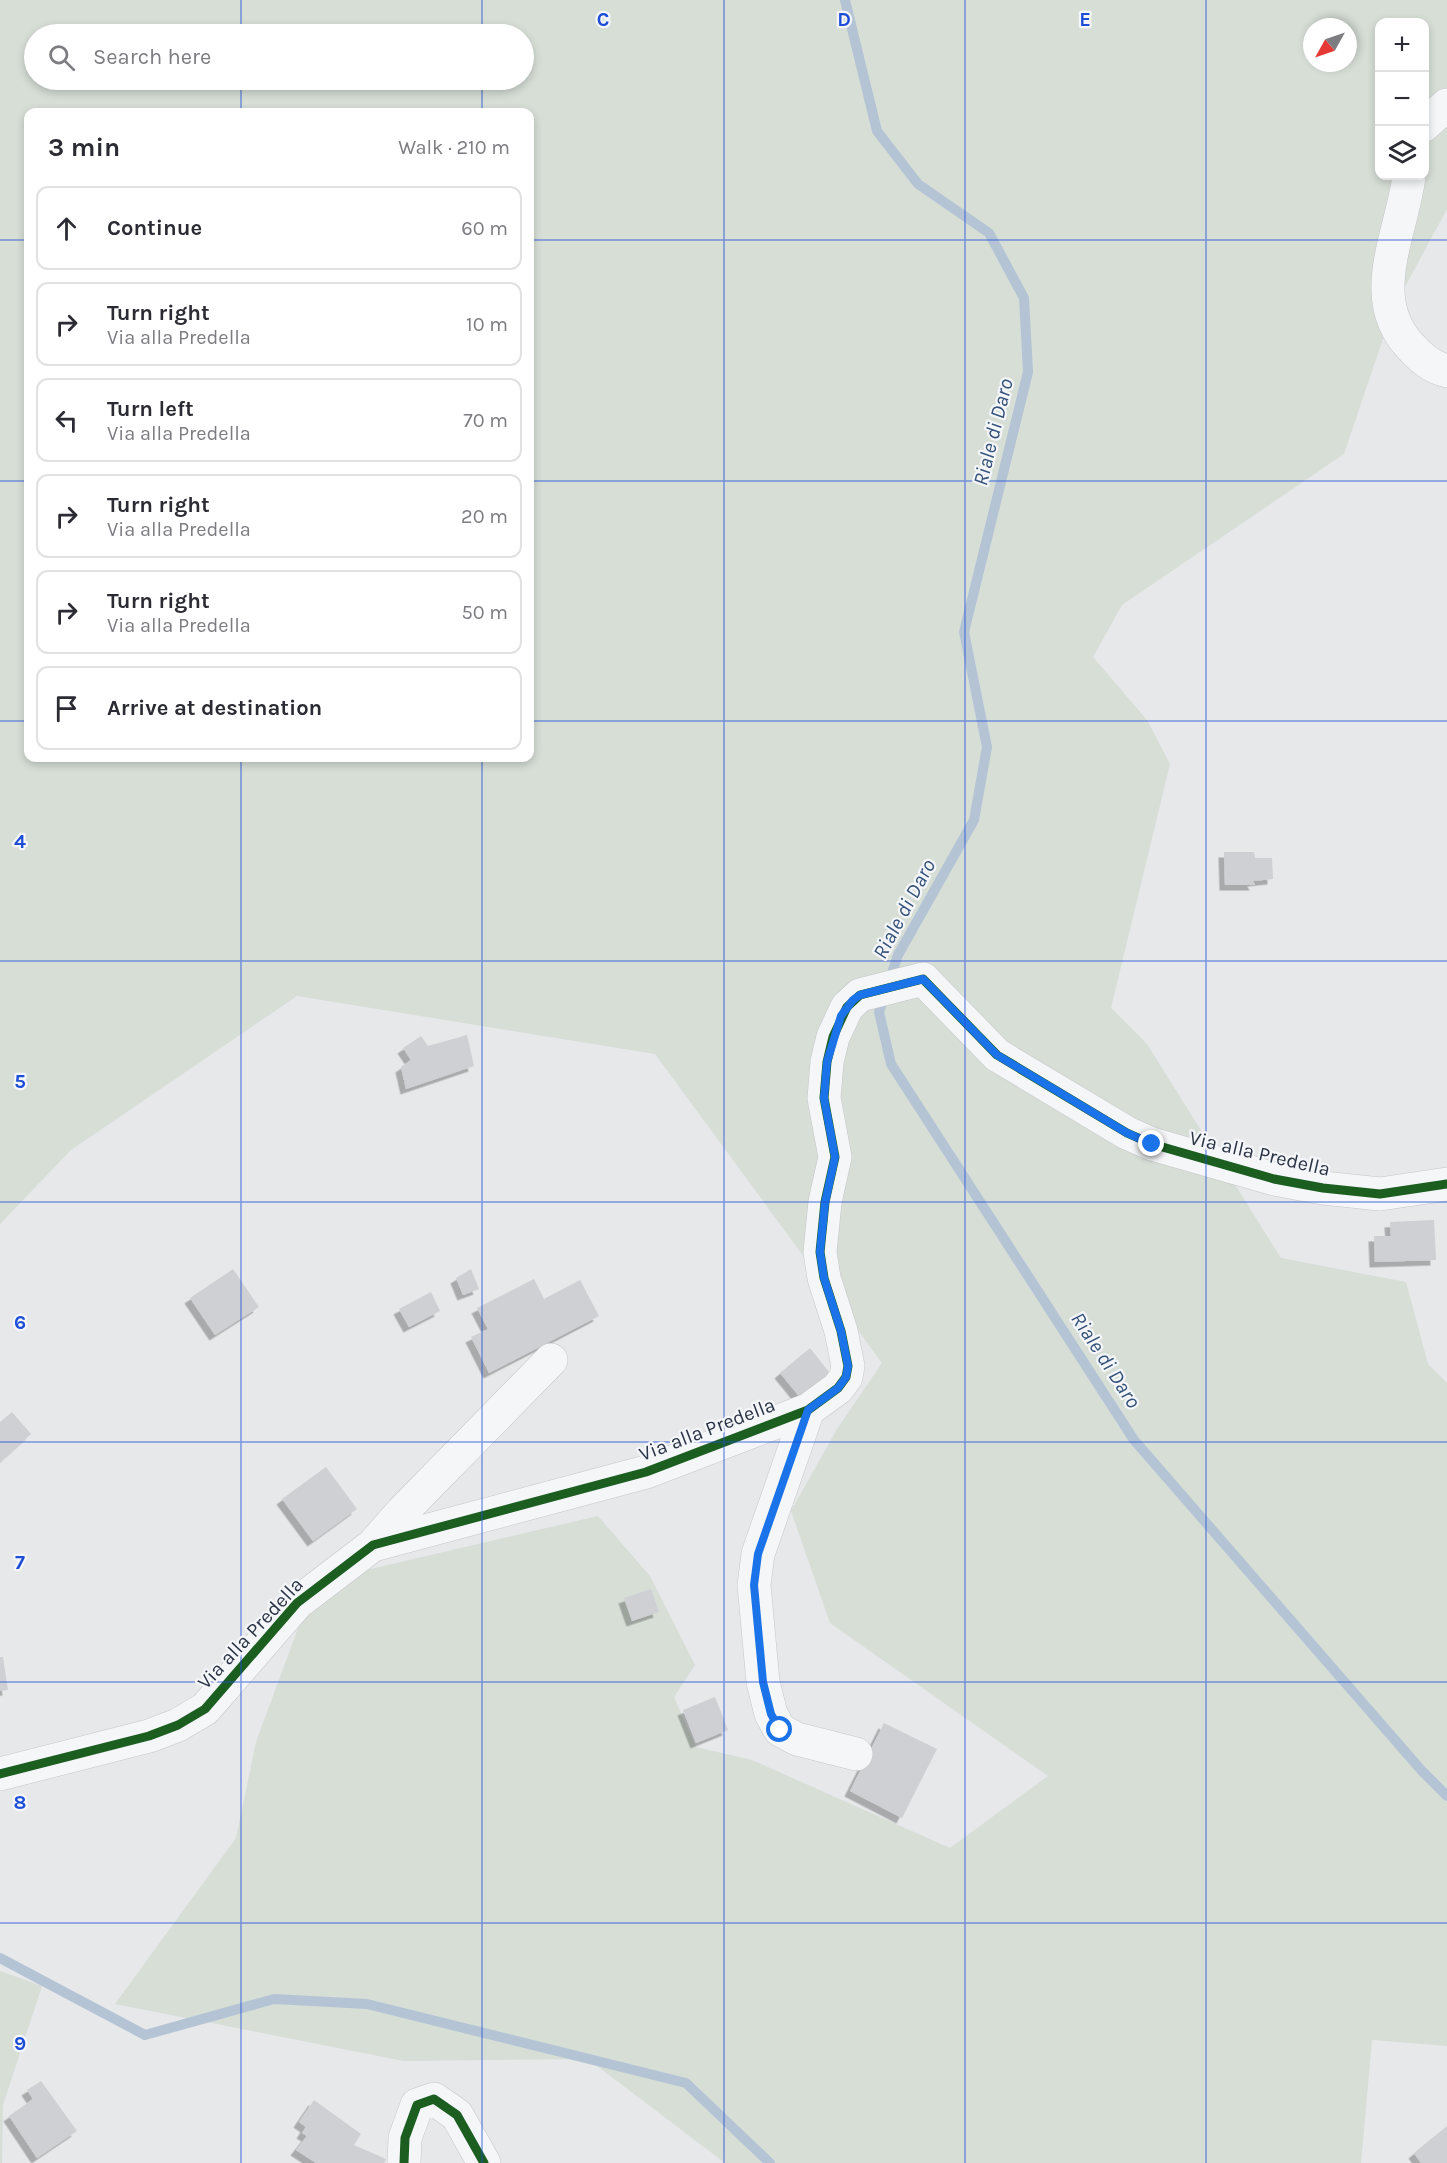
<!DOCTYPE html>
<html lang="en">
<head>
<meta charset="utf-8">
<style>
  body { margin:0; font-family:Karla,sans-serif; background:#f7f7f7; color:#2b2b33 }
  .controls { position:absolute; right:18px; top:18px; display:grid; overflow:hidden; border-radius:12px; box-shadow:0 3px 9px #0003 }
  .controls button { width:54px; height:54px; display:grid; place-items:center; padding:0; border:0; border-bottom:2px solid #e1e1e2; background:#fff; color:#2b2b33; font:30px sans-serif }
  .compass { position:absolute; left:1303px; top:18px; width:54px; height:54px; border-radius:50%; background:#fff; box-shadow:0 3px 9px #0003; rotate:230deg }
  .stop { position:absolute; width:18px; height:18px; margin:-14px; border:4px solid #1a73e8; border-radius:50%; background:#fff }
  .stop.end { background:#1a73e8; border-color:#fff; box-shadow:0 2px 6px #0008 }
  .list { margin:0; padding:0; list-style:none }
  h2 { display:flex; justify-content:space-between; align-items:center; height:78px; margin:0; padding:0 24px; font-size:26px }
  h2 small { font-size:20px; font-weight:400; color:#7c7c81 }
  .list li { display:grid; grid-template-columns:39px 1fr auto; gap:18px; align-items:center; box-sizing:border-box; height:84px; margin:0 12px 12px; padding:0 12px; border:2px solid #e1e1e2; border-radius:12px }
  .list b { display:block; font-size:22px; white-space:nowrap }
  .list p { margin:0; font-size:20px; white-space:nowrap; color:#7c7c81 }
  .list em { font-size:20px; font-style:normal; color:#7c7c81 }
  .icon { flex:none; width:33px; height:33px; fill:none; stroke:currentColor; stroke-width:2; stroke-linecap:round; stroke-linejoin:round }
  .map { position:relative; flex:none; width:1447px; height:2163px; overflow:hidden }
  .search { position:absolute; background:#fff; box-shadow:0 3px 9px #0003; left:24px; top:24px; width:510px; height:66px; display:flex; align-items:center; gap:15px; box-sizing:border-box; padding:0 21px; border-radius:33px; color:#7c7c81; font-size:22px }
  .panel { position:absolute; background:#fff; box-shadow:0 3px 9px #0003; left:24px; top:108px; width:510px; height:654px; border-radius:12px }
  .map>svg:first-child { display:block }
  .green { fill:#d6ded6; fill-rule:evenodd }
  .lines { fill:none; stroke-linecap:round; stroke-linejoin:round }
  .stream { stroke:#b4c4d5; stroke-width:10 }
  .building { fill:#ced0d3; filter:url(#shadow) }
  .minor-casing { stroke:#c4c6c8; stroke-width:34 }
  .minor { stroke:#f5f6f7; stroke-width:33 }
  .cycleway-casing { stroke:#f4f6f9; stroke-width:13 }
  .cycleway { stroke:#1b5e20; stroke-width:9 }
  .route { stroke:#1a73e8; stroke-width:8 }
  .grid { fill:none; stroke:#1d4ed8; stroke-width:1.5; stroke-opacity:0.55 }
  .labels { text-anchor:middle; stroke-width:4.5; stroke-linejoin:round; paint-order:stroke }
  .street-label { font-size:20px; fill:#2b3445; stroke:#f4f6f9 }
  .water-label { font-size:21px; font-style:italic; fill:#34527a; stroke:#f4f6f9 }
  .grid-label { font-size:20px; text-anchor:middle; font-weight:bold; fill:#1d4ed8; stroke:#f4f6f9; stroke-width:4.5; stroke-linejoin:round; paint-order:stroke }
</style>
</head>
<body>
<div class="map">
<svg width="1447" height="2163" viewBox="0 0 1447 2163">
  <defs>
    <filter id="shadow"><feDropShadow dx="-5.5" dy="5.5" stdDeviation="0" flood-color="#0004"/></filter>
  </defs>
  <rect width="100%" height="100%" fill="#e6e8ea"/>
  <path class="green" d="M0 0H1447V209L1393 309 1344 454 1122 605 1093 657 1147 720 1170 764 1111 1008 1147 1044 1281 1258 1406 1282 1428 1364 1447 1383V2046L1372 2040 1361 2163H725L588 2059 404 2061 115 2004 236 1838 256 1742 315 1582 598 1516 650 1576 695 1665 674 1697 696 1747 752 1760 950 1848 1048 1776 830 1623 791 1511 837 1429 882 1363 655 1054 297 996 71 1150 0 1224ZM1380 22H1424V176H1380ZM1312 27H1348V63H1312ZM34 34H524V80H34ZM28 112H530V758H28Z
    M0 1971 42 1986 3 2105 2 2163H0Z"/>
  <g class="lines">
    <path class="stream" d="M845 0 877 131 918 184 989 233 1024 298 1028 372 964 632 987 747 974 820 898 955 879 1012 891 1064 1134 1440 1422 1771 1447 1796
      M0 1958 145 2035 274 1999 367 2004 686 2083 770 2163"/>
  </g>
  <path class="building" d="M1224 852H1254L1255 858H1272L1273 879 1253 881 1255 885H1225Z
    M467 1035 474 1066 406 1089 401 1067 411 1060 403 1048 421 1036 428 1046Z
    M1434 1220 1436 1260 1375 1262 1374 1236H1391L1390 1222Z
    M233 1269 259 1307 215 1335 190 1298Z
    M471 1269 479 1289 463 1295 456 1278Z
    M534 1279 544 1299 580 1280 599 1316 489 1373 471 1337 488 1329 477 1308Z
    M431 1292 440 1311 409 1327 399 1309Z
    M810 1348 833 1377 803 1401 780 1373Z
    M12 1412 31 1434 0 1462V1422Z
    M326 1467 357 1509 313 1541 282 1499Z
    M651 1589 659 1612 632 1621 624 1598Z
    M0 1657H3L8 1690 0 1691Z
    M715 1697 728 1730 696 1743 683 1710Z
    M884 1723 937 1749 902 1818 850 1791Z
    M41 2081 77 2131 37 2158 9 2116 33 2099 27 2090Z
    M314 2100 361 2134 354 2145 386 2159 384 2163H316L296 2150 307 2136 302 2133 306 2127 299 2122Z
    M1447 2126V2163H1421L1414 2153Z"/>
  <g class="lines">
    <defs>
      <path id="minor" d="M1424 125 1447 105
        M1409 176C1402 234 1363 300 1413 349 1422 359 1434 368 1447 371
        M808 1410 758 1554 754 1585 763 1682 771 1714 780 1730 797 1739 856 1754
        M373 1545 402 1512 551 1360
        M0 1774 149 1736 178 1725 205 1709 297 1603 373 1545 646 1472 808 1410 838 1388 846 1377 848 1366 841 1331 824 1278 820 1252 825 1202 835 1157 824 1098 827 1062 833 1037 847 1007 860 995 923 979 997 1055 1127 1133 1152 1144 1274 1179 1323 1188 1380 1194 1447 1184
        M404 2163 405 2138 417 2105 434 2099 457 2115 484 2163"/>
    </defs>
    <use href="#minor" class="minor-casing"/>
    <use href="#minor" class="minor"/>
    <defs>
      <path id="cycleway" d="M0 1774 149 1736 178 1725 205 1709 297 1603 373 1545 646 1472 808 1410 838 1388 846 1377 848 1366 841 1331 824 1278 820 1252 825 1202 835 1157 824 1098 827 1062 833 1037 847 1007 860 995 923 979 997 1055 1127 1133 1152 1144 1274 1179 1323 1188 1380 1194 1447 1184
        M404 2163 405 2138 417 2105 434 2099 457 2115 484 2163"/>
    </defs>
    <use href="#cycleway" class="cycleway-casing"/>
    <use href="#cycleway" class="cycleway"/>
  </g>
  <g class="lines">
    <path class="route" d="M780 1730 771 1714 763 1682 754 1585 758 1554 808 1410 838 1388 846 1377 848 1366 841 1331 824 1278 820 1252 825 1203 835 1157 824 1098 827 1062 841 1016 853 1000 860 995 923 979 997 1055 1127 1133 1152 1144"/>
  </g>
  <path class="grid" d="M241 0V34M482 0V34M724 0V2163M965 0V2163M1206 0V2163M241 80V112M482 80V112M0 240H28M530 240H1447M0 481H28M530 481H1447M0 721H28M530 721H1447M241 758V2163M482 758V2163M0 961H1447M0 1202H1447M0 1442H1447M0 1682H1447M0 1923H1447"/>
  <g class="labels">
    <g class="street-label">
      <text transform="translate(1260 1153) rotate(13)" y="7">Via alla Predella</text>
      <text transform="translate(707 1429) rotate(-21)" y="7">Via alla Predella</text>
      <text transform="translate(250 1633) rotate(-47)" y="7">Via alla Predella</text>
    </g>
    <g class="water-label">
      <text transform="translate(993 432) rotate(-76)" y="7">Riale di Daro</text>
      <text transform="translate(904 909) rotate(-62)" y="7">Riale di Daro</text>
      <text transform="translate(1106 1360) rotate(57)" y="7">Riale di Daro</text>
    </g>
  </g>
  <g class="grid-label">
    <text x="603" y="26">C</text>
    <text x="844" y="26">D</text>
    <text x="1085" y="26">E</text>
    <text x="20" y="848">4</text>
    <text x="20" y="1088">5</text>
    <text x="20" y="1329">6</text>
    <text x="20" y="1569">7</text>
    <text x="20" y="1809">8</text>
    <text x="20" y="2050">9</text>
  </g>
</svg>
<div class="controls">
<button>+</button>
<button>−</button>
<button><svg class="icon" aria-label="layers" viewBox="0 0 24 24"><path d="M12 4l9 5-9 5-9-5zM3 14l9 5 9-5"/></svg></button>
</div>
<svg class="compass" viewBox="-18 -18 36 36"><path d="M0-13l5 13h-10z" fill="#e53935"/><path d="M0 13l5-13h-10z" fill="#7c7c81"/></svg>
<div class="stop" style="left:780px;top:1730px"></div>
<div class="stop end" style="left:1152px;top:1144px"></div>
<div class="search"><svg class="icon" aria-label="search" viewBox="0 0 24 24"><circle cx="10" cy="10" r="6"/><path d="M15 15l6 6"/></svg>Search here</div>
<section class="panel">
<h2>3 min<small>Walk · 210 m</small></h2>
<ul class="list">
<li><svg class="icon" aria-label="ahead" viewBox="0 0 24 24"><path d="M12 20V5M6 11l6-6 6 6"/></svg><div><b>Continue</b></div><em>60 m</em></li>
<li><svg class="icon" aria-label="right" viewBox="0 0 24 24"><path d="M7 20v-9h11M14 6l5 5-5 5"/></svg><div><b>Turn right</b><p>Via alla Predella</p></div><em>10 m</em></li>
<li><svg class="icon" aria-label="left" viewBox="0 0 24 24"><path d="M17 20v-9H6M10 6l-5 5 5 5"/></svg><div><b>Turn left</b><p>Via alla Predella</p></div><em>70 m</em></li>
<li><svg class="icon" aria-label="right" viewBox="0 0 24 24"><path d="M7 20v-9h11M14 6l5 5-5 5"/></svg><div><b>Turn right</b><p>Via alla Predella</p></div><em>20 m</em></li>
<li><svg class="icon" aria-label="right" viewBox="0 0 24 24"><path d="M7 20v-9h11M14 6l5 5-5 5"/></svg><div><b>Turn right</b><p>Via alla Predella</p></div><em>50 m</em></li>
<li><svg class="icon" aria-label="arrive" viewBox="0 0 24 24"><path d="M6 21V4h12l-3 4 3 4H6"/></svg><div><b>Arrive at destination</b></div></li>
</ul>
</section>
</div>
</body>
</html>
